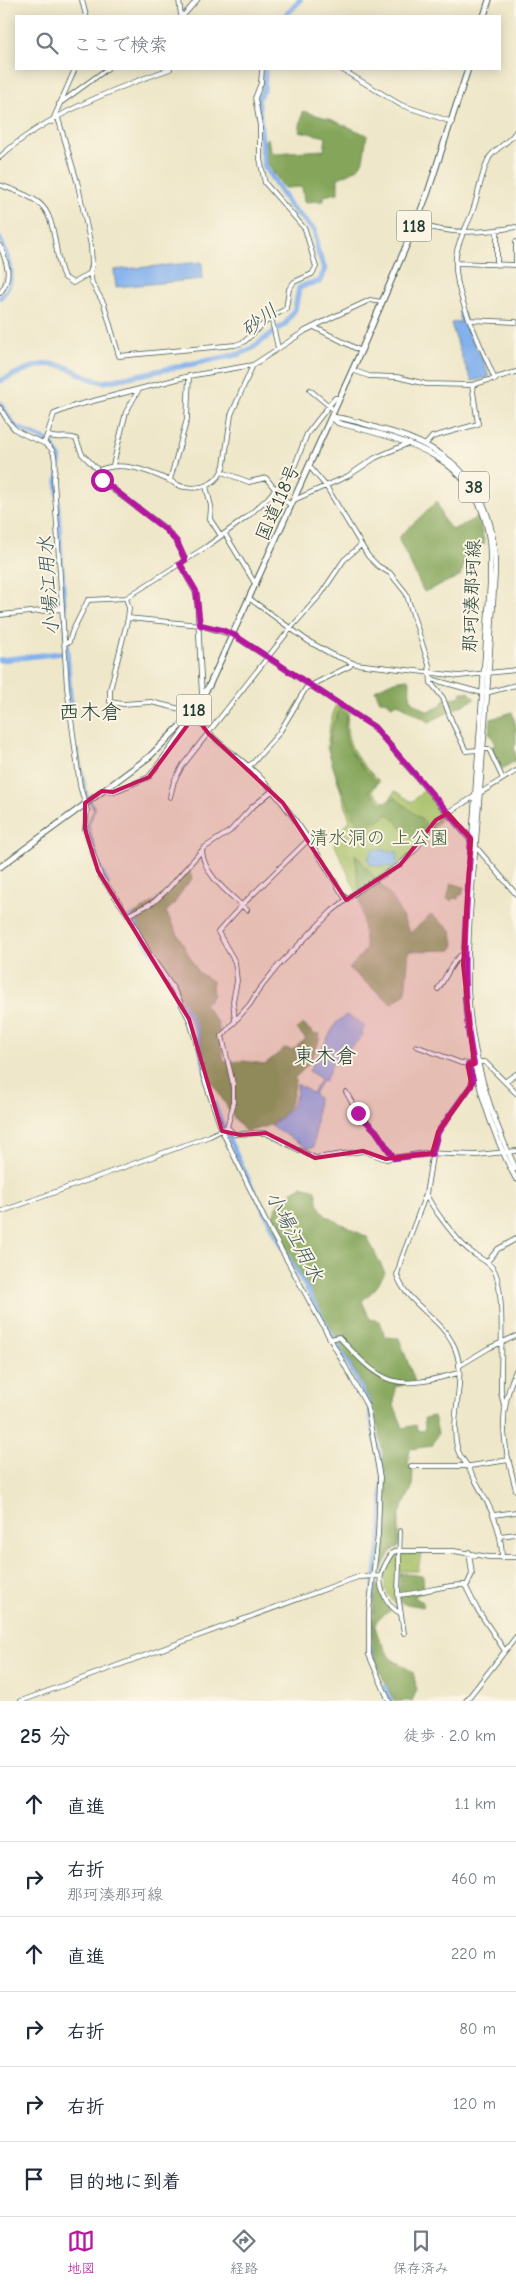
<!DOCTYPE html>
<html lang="ja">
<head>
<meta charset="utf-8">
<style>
  body { margin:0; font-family:"Comic Neue","Klee One",sans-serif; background:#f6f6f7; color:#1f2937 }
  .stop { position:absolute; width:15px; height:15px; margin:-11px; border:4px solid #b5179e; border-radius:50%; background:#fff }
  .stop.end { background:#b5179e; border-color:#fff; box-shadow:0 1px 5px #0008 }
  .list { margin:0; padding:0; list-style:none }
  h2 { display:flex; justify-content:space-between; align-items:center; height:65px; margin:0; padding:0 20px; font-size:21px }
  h2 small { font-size:16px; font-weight:400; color:#747a83 }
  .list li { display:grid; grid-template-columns:32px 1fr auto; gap:15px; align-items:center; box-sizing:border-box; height:75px; padding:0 20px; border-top:1px solid #e0e1e3 }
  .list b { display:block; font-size:19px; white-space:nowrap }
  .list p { margin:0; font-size:16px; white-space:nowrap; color:#747a83 }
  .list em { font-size:16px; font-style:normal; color:#747a83 }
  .icon { flex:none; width:28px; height:28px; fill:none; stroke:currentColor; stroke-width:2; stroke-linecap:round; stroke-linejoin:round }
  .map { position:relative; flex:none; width:516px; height:1701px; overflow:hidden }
  .search { position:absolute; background:#fff; box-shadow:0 2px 12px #0003; left:15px; right:15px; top:15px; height:55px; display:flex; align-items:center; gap:12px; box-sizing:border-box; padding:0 18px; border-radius:0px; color:#747a83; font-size:19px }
  .sheet { height:515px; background:#fff }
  nav { display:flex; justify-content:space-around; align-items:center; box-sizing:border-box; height:70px; border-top:1px solid #e0e1e3; background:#fff; font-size:14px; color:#747a83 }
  nav a { display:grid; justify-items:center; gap:2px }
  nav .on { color:#b5179e }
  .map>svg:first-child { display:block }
  .green { fill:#a5be64; stroke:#627e4c }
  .forest { fill:#84a55a; stroke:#527147 }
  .water { fill:#83b1ed; stroke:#517790 }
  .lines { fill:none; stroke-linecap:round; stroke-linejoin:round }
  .canal { stroke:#83b1ed; stroke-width:4 }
  .river { stroke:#83b1ed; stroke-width:5.5 }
  .minor-casing { stroke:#3e564a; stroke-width:5.5 }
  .major-casing { stroke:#3e564a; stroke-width:6 }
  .highway-casing { stroke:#3e564a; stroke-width:7 }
  .minor { stroke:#fff; stroke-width:4 }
  .major { stroke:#fff; stroke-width:4.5 }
  .highway { stroke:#fff; stroke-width:5 }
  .route { stroke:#b5179e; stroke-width:6 }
  .marked { fill:#c2185b; fill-opacity:0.2; stroke:#c2185b; stroke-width:4; stroke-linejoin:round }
  .labels { text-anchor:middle; stroke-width:4; stroke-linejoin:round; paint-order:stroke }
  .shield { fill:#fcf5e5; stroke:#617469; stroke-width:1 }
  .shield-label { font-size:18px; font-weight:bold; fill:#1f3d34 }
  .street-label { font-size:19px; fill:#1f3d34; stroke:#fcf5e5 }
  .park-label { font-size:19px; fill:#405d40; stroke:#fcf5e5 }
  .water-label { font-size:20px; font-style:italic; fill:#385a62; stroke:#fcf5e5 }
  .quarter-label { font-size:21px; fill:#1f3d34; stroke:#fcf5e5 }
</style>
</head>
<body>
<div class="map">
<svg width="516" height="1701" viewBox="0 0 516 1701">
  <rect width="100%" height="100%" fill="#fcf5e5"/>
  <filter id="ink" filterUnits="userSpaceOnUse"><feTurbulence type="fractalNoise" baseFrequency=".02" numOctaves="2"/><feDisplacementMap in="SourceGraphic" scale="10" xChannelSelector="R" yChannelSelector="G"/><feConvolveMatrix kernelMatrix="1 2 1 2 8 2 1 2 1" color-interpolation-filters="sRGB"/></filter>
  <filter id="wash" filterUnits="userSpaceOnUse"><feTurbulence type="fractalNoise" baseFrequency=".0096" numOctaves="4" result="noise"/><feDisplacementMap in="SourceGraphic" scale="20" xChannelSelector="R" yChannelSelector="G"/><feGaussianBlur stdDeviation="1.12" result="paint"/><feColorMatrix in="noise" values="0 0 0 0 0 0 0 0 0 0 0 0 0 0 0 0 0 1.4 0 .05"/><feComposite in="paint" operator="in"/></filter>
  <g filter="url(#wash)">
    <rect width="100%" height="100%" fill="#eee7c9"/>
    <path class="green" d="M336 704 349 712C341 742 359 762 379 781L372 791 387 804 395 791 412 802 425 789 445 813 419 847 395 868 356 891 332 839 350 820 327 747 330 725Z
      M421 1553 418 1571H397V1607L385 1589V1569L397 1555Z"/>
    <path class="forest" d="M303 111 330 119 367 135C362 164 367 167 338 178V193L324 196V201L304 202 302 187 284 188 266 162 265 140 268 138 270 149 274 153 324 150 326 137 299 131Z
      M437 501 443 519 452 530 478 517 485 544 471 547 460 576 424 592 398 538Z
      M407 679 410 681C409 701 410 701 427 711 437 709 441 707 445 698L459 697 462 692H469L475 699 429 722 397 703 391 706 389 702 380 701 375 690 394 681Z
      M340 709 347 715C338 744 358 763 377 782L369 791 382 804 394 797 426 823 414 840 389 814 361 831C352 812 329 766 329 747 329 733 334 721 340 709Z
      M512 712 516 726V745H514L516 760 502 769 490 748 496 744 489 732 491 719Z
      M355 854 394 900 410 933 431 915 451 930 454 943 452 950 409 951 405 993 392 1004 349 969 366 949Z
      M188 866 192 879C180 890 179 901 166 912L198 972 212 981 213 996 204 1004 218 1023 224 1062 244 1061 265 1064 285 1048 292 1050 306 1039 297 1029 303 1024 314 1034H320C319 1049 307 1069 295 1077 295 1110 277 1129 245 1131L235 1119 207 1075 199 1032 175 987 154 957 133 915C158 901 171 889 188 866Z
      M451 883 464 887 462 895H459L458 899 453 898 452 901 447 899Z
      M302 1186 316 1190 319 1206 326 1216 367 1237 385 1273 375 1289 362 1301 370 1319 380 1321 385 1337 399 1338 415 1382 395 1387 394 1405 403 1428 416 1425 418 1431 425 1430 424 1418 434 1416 438 1433 432 1446 410 1449 408 1465 413 1471 412 1488 399 1515V1547L391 1551 379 1573H376C386 1519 391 1451 369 1399 361 1380 348 1361 338 1342 316 1302 294 1262 270 1223 278 1202 282 1196 302 1186Z
      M400 1573 423 1576 424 1590 414 1597 423 1602V1607L401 1603 399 1592Z
      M381 1584 383 1596 391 1610 377 1620 375 1626 378 1636 390 1658 413 1672 417 1690 412 1701H394L375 1661 372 1637 375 1587Z"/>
    <path class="water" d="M202 262 203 279 116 287 114 270Z
      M459 311 464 313 469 335 484 362 489 377 472 381 462 358 451 323 460 322Z
      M78 749 88 796 95 808 89 825 100 865 98 866 87 825 94 809 86 797 76 750Z
      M373 849 397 852V863L394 867 371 865 368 859Z
      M346 1015 363 1024 364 1027 360 1039 332 1065 325 1081 322 1080 314 1094 318 1098 314 1147 308 1148 271 1126C284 1116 299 1102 297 1084L312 1093 321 1079 309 1071 336 1023Z"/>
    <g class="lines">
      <path class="canal" d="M0 238C10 260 20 279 0 298
        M0 402 15 426 49 441 55 449 60 458 57 486 71 706
        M98 863 108 884
        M131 916 157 962
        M182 1002 196 1029 207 1080
        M214 1103 224 1128 276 1236 320 1312 368 1402 383 1474 381 1533 372 1599
        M370 1646 373 1661
        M384 1686 391 1701"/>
      <path class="river" d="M285 16 300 0
        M0 381C28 369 45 356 75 371 85 376 93 381 104 382L240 354 252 348 286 323 295 309 299 288 308 284 319 282 325 270 317 249 315 231 289 205 264 165 258 98 264 90 265 69
        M0 660 61 653"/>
    </g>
  </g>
  <g filter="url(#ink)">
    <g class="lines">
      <defs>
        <path id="minor" d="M82 0 86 16
          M179 0 181 16
          M183 16 197 0
          M341 69 401 105 452 122
          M59 104 107 69
          M58 118 77 181 91 246 92 265 90 273 92 283 104 304 119 356 235 345 244 342 271 317 286 309 289 289 294 282 312 274 316 267 305 229 265 183 260 159V126L255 98 261 83 262 69
          M52 122 75 69
          M0 157C42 117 116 88 170 69
          M0 185C13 190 28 194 39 203 58 218 53 256 64 277L73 283 90 273
          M416 223C447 235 484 233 516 227
          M0 246C7 263 13 277 0 293
          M456 263 516 265
          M497 265V231
          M516 265V242
          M271 317 278 348
          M470 320 516 322
          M314 327 361 351
          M352 370 369 376 397 377 426 384 472 385 516 372
          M495 380C482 345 452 294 456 256 458 239 468 225 473 210 479 193 481 174 489 158 495 148 510 143 516 131
          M310 390 334 410
          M0 408C5 416 9 425 16 430 44 448 59 436 54 479L67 688 80 786 87 810 85 829 101 877 131 919 150 955 173 988 189 1019 195 1038 203 1075 222 1131 266 1222 367 1406 380 1477 378 1535 369 1611V1655L389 1701
          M47 435C59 441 67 434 76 439L82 454 96 468 104 483 166 529 177 542 185 560
          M45 441 54 414 74 406 189 376 253 365 305 331 331 318 370 300 382 302
          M426 444 432 437 478 424 472 385
          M113 465 126 412 138 391
          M309 466 326 486 368 556 378 566 390 573 406 593 429 665 431 683 443 698 452 722 466 751 478 750
          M97 471C120 460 146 470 168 480 174 482 179 487 185 487 204 490 219 483 224 465L231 415 253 365
          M222 472 249 482 266 478 284 500 291 505
          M170 480 187 419 189 376
          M206 486 211 506 210 519 221 536
          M294 500 348 476 375 458 409 443
          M225 534 256 585
          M180 564 197 595 202 697
          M126 598 129 608 128 618 110 690V702L123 704 151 702 193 712C209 740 239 755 261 778 295 814 320 857 346 900
          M250 599 308 641 333 655 356 664 459 676 516 670
          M0 615 61 609
          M128 618 200 625 233 635 374 727 516 894
          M65 643 69 642 72 632 88 600 126 598 206 547 247 517 268 498 295 465 307 434 335 398H339
          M431 679 482 693
          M486 693 516 685
          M482 749H489L503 779
          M248 766 253 763 279 733 306 688 350 666 352 663
          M102 791 113 792 149 777 195 715
          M170 797 174 781 183 765 290 629 321 594 344 560 361 545
          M202 851C204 876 230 894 247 910
          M128 915 154 902 168 889 204 848 230 831 251 808 272 791
          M438 989C445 980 454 956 464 954
          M235 1022 233 1001 237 981 235 962 218 932 242 905 307 841
          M416 1046 461 1063 471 1064
          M477 1062H485L516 1093
          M468 1065 473 1080 471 1085 438 1132 433 1150 426 1194 401 1260 397 1275C406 1303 438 1316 452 1342 470 1373 449 1413 457 1447 458 1455 464 1460 468 1467 484 1497 502 1522 502 1558
          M506 1081 516 1074
          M346 1092 358 1113 376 1131 394 1158
          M227 1127 234 1134 266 1133 315 1158 363 1151 386 1159 424 1153 477 1155 516 1151
          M426 1194C432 1208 458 1242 470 1251 478 1258 489 1261 494 1270 506 1291 500 1367 501 1393L504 1405
          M0 1212 210 1136 227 1127 233 1106V1084L222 1036 250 1004 258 991 278 966 332 911 360 889 400 865 416 849 436 820 516 771
          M487 1262 498 1249 516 1239
          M331 1339 339 1337C384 1386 394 1391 458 1373
          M459 1366 489 1348 516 1336
          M516 1370C496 1417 504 1443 516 1490
          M411 1466H470L509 1460
          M494 1515 516 1512
          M400 1531 398 1595 404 1633
          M500 1536 516 1534
          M465 1585 477 1609 505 1651
          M398 1595C421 1594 443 1584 467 1585L472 1574 469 1552
          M400 1613C388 1607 378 1588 381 1575 383 1568 388 1559 392 1553L396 1551H454L489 1557H516
          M21 1701 358 1577 381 1576
          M466 1701 516 1637"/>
        <path id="major" d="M331 417 338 423C406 440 478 456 489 539 491 554 490 570 490 585L464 954C463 1033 479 1109 516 1179
          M332 417C348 418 365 424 381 429 455 448 496 490 495 570 490 655 484 740 477 826 473 881 466 936 468 991 471 1054 489 1113 516 1169"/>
        <path id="highway" d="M484 16 489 0
          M0 867 149 757 185 721 209 686 361 351 416 223 428 192 468 69"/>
      </defs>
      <use href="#minor" class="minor-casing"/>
      <use href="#major" class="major-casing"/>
      <use href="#highway" class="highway-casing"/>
      <use href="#minor" class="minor"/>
      <use href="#major" class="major"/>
      <use href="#highway" class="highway"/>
    </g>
  </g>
  <g class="lines" filter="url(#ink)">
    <path class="route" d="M102 480 166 530 177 542 185 560 180 564 196 591 200 625 222 630 234 635 374 727 471 839C466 915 458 988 474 1064L468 1065 473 1080 471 1086 438 1132 432 1154 394 1158 376 1131 358 1113"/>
  </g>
  <path class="marked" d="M195 715 208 733 283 803 346 900 400 865 436 820 448 813 471 839 463 965 474 1064 468 1065 471 1085 438 1132 432 1153 386 1159 363 1151 315 1158 266 1133 240 1135 222 1131 189 1019 98 871 85 829V803L102 791 113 792 149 777Z"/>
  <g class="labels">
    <g class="shield">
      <rect x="396.5" y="210.5" width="35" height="31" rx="4"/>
      <rect x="459" y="471.5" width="30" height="31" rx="4"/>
      <rect x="176.5" y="694.5" width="35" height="31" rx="4"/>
    </g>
    <g class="shield-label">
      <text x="414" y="232">118</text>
      <text x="474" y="493">38</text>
      <text x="194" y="716">118</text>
    </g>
    <g class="street-label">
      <text transform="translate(277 502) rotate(-66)" y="7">国道118号</text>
      <text transform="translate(471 596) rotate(-88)" y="7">那珂湊那珂線</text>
    </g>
    <g class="park-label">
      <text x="379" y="844">清水洞の 上公園</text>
    </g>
    <g class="water-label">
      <text transform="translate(259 320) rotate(-37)" y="7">砂川</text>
      <text transform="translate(48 586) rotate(-94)" y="7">小場江用水</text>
      <text transform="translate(295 1236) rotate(62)" y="7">小場江用水</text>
    </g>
    <g class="quarter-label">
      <text x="90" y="719">西木倉</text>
      <text x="325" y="1063">東木倉</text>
    </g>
  </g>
</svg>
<div class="stop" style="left:102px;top:480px"></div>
<div class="stop end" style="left:358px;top:1113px"></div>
<div class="search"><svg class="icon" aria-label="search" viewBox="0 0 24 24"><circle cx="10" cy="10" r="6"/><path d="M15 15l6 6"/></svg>ここで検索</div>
</div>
<section class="sheet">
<h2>25 分<small>徒歩 · 2.0 km</small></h2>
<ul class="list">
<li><svg class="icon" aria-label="ahead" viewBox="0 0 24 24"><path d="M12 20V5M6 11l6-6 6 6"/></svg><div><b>直進</b></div><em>1.1 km</em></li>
<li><svg class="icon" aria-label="right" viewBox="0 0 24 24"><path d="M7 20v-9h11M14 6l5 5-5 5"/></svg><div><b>右折</b><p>那珂湊那珂線</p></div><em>460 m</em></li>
<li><svg class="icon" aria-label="ahead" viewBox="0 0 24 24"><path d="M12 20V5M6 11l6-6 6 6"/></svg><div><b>直進</b></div><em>220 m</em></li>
<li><svg class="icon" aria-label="right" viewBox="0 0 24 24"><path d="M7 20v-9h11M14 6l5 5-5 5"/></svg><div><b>右折</b></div><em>80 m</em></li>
<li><svg class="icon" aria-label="right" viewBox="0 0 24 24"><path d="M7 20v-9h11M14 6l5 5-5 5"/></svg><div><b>右折</b></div><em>120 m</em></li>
<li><svg class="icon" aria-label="arrive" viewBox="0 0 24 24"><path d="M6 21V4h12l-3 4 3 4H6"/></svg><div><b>目的地に到着</b></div></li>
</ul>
</section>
<nav>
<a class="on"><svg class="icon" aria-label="map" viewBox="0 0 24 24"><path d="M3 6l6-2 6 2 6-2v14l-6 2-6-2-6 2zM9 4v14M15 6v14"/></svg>地図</a>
<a><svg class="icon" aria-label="directions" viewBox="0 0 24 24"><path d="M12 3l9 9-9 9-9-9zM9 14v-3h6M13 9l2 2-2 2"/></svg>経路</a>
<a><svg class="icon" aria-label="saved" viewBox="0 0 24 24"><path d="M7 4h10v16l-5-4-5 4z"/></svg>保存済み</a>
</nav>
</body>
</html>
